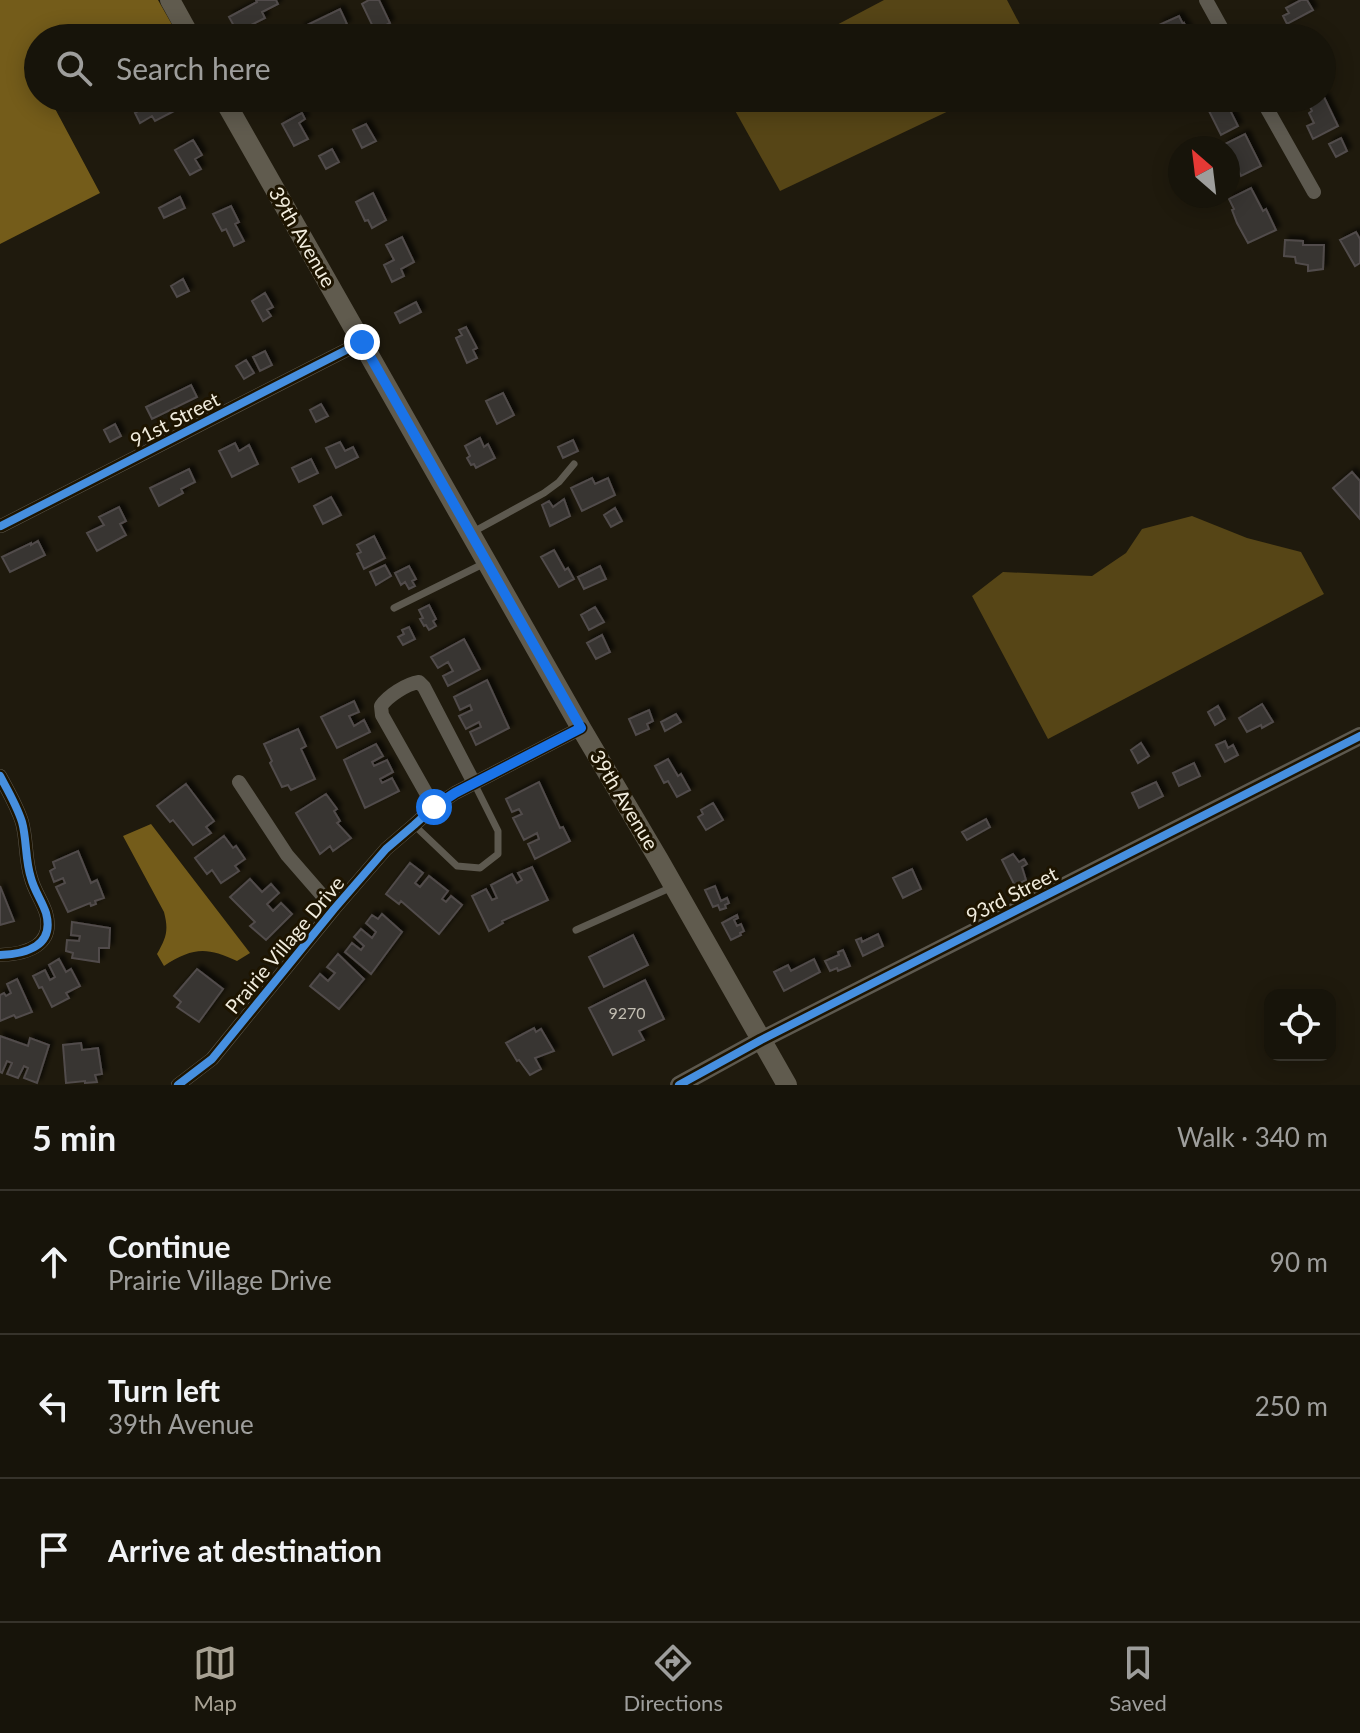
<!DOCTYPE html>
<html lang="en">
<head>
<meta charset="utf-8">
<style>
  body { margin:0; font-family:Lato,sans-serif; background:#242118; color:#f1f3f6 }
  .controls { position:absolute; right:24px; bottom:24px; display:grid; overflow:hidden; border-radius:16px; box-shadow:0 4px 20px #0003 }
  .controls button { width:72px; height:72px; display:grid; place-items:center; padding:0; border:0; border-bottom:2px solid #36332b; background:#17140a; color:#f1f3f6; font:40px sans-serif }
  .compass { position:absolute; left:1168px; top:136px; width:72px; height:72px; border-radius:50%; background:#17140a; box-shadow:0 4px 20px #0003; rotate:332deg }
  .stop { position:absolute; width:24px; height:24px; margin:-18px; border:6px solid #1a73e8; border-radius:50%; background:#fff }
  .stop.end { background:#1a73e8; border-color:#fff; box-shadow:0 2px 8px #0008 }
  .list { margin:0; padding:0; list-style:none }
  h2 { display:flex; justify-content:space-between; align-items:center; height:104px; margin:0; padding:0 32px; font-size:34px }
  h2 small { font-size:26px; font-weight:400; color:#9e9e9c }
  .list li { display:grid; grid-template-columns:52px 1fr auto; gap:24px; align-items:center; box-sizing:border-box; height:144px; padding:0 32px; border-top:2px solid #36332b }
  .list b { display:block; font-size:30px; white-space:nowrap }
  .list p { margin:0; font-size:26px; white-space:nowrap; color:#9e9e9c }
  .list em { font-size:26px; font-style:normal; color:#9e9e9c }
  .icon { flex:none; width:44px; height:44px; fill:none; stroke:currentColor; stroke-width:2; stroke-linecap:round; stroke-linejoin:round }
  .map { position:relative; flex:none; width:1360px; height:1085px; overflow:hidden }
  .search { position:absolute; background:#17140a; box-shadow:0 4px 20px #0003; left:24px; right:24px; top:24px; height:88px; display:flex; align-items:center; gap:20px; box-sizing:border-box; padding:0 28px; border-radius:44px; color:#9e9e9c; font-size:30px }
  .sheet { height:536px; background:#17140a }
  nav { display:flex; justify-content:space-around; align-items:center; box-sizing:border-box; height:112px; border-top:2px solid #36332b; background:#17140a; font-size:22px; color:#9e9e9c }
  nav a { display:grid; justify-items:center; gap:4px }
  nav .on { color:#a8a294 }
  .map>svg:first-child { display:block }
  .forest { fill:#564516 }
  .water { fill:#745c1a }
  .building { fill:#383430; stroke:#514c4b; stroke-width:2; filter:url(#shadow) }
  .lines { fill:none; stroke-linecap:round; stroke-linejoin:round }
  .service { stroke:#5d594f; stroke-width:7 }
  .minor { stroke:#5d594f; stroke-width:14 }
  .tertiary { stroke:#5d594f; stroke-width:18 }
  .secondary { stroke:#605b4e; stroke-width:20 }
  .cycleway-casing { stroke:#1d1400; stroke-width:13 }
  .cycleway { stroke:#468fdf; stroke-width:8 }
  .route { stroke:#1a73e8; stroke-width:10 }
  .labels { text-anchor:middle; stroke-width:6; stroke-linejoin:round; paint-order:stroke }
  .number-label { font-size:16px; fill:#c3beb2 }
  .street-label { font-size:20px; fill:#f1ecdd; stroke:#1d1400 }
</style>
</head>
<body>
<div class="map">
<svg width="1360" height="1085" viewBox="0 0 1360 1085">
  <defs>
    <filter id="shadow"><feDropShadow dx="4" dy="-4" stdDeviation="2" flood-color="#0009"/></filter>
  </defs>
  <rect width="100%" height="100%" fill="#1f1a0d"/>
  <path class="forest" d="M884 0H1007L1027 38H812Z
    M728 98H976L780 191Z
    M1192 516 1247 538 1301 552 1324 594 1048 739 972 596 1003 572 1092 576 1126 553 1142 529Z"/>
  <path class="water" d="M0 0H158L179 37 38 38V98H61L52 103 100 193 0 244Z
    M151 824 250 953 237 961C207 947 193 947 164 966L157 954C166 938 169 931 164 912L123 836Z"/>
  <path class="building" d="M256 0H276L278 4 262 12 265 18 249 26 251 31 240 37 229 17 257 2Z
    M369 0H379L390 23 375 31 362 4Z
    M1301 0H1307L1313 10 1287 24 1283 16 1289 13 1286 8Z
    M340 9 347 24 331 32 334 38H306L301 28Z
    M1179 16 1183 24 1184 23 1192 38H1173L1172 34 1165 37 1159 25Z
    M1324 97 1338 126 1313 139 1307 126 1314 123 1309 113 1312 111 1309 105Z
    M162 98H169L176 110 155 121 152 116 140 123 135 113Z
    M1216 98H1224L1238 126 1221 135 1205 103Z
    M302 113 305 119 299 123 308 139 294 146 282 124Z
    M366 124 376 141 362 148 353 130Z
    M1245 134 1261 166 1241 176 1225 144Z
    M1341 138 1347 151 1336 157 1329 144Z
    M193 140 202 155 195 159 201 169 190 175 175 150Z
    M332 149 339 162 326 169 319 156Z
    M1251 188 1263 211 1266 209 1276 230 1248 243 1237 223 1232 210 1234 209 1229 199Z
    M373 193 386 220 372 228 368 220 365 221 356 202Z
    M180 197 185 208 164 218 159 208Z
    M231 206 239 222 235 224 244 241 234 246 226 229 222 231 213 214Z
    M1356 232 1360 239V263L1355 266 1340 240Z
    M402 237 414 262 401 269 404 276 392 282 384 265 394 260 386 245Z
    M1285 240 1303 241V245H1324L1323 269 1308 271V265L1296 263 1295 257 1284 256Z
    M183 279 189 291 177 297 171 286Z
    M265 293 273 307 267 310 271 316 263 321 252 301Z
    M416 302 421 312 400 323 395 313Z
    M466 327 477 348 473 350 477 358 467 363 456 338 462 335 459 330Z
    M265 351 272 365 260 371 253 357Z
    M246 360 254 373 244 379 236 366Z
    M191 385 197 397 152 419 146 407Z
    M503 393 514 415 497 424 486 401Z
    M321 404 328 416 316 422 310 410Z
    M115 424 121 436 110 442 104 430Z
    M480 438 484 447 488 444 495 458 476 468 474 464 471 465 467 458 470 456 465 446Z
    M573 440 578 451 563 458 558 447Z
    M340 442 345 451 353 447 358 457 336 468 326 448Z
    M235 443 239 451 249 445 258 464 232 477 219 451Z
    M311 459 318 473 299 482 292 468Z
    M189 469 195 482 181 489 183 493 159 506 150 488Z
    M1352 472 1360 481V519L1333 488Z
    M592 478 595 484 608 478 615 495 582 511 571 488Z
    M331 497 341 515 323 524 314 506Z
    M564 499 570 516 550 526 542 505 549 501 553 507Z
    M119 507 126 521 120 524 126 535 97 551 87 533 104 525 99 517Z
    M615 508 622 521 611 527 604 515Z
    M374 536 385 558 364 569 357 554 361 552 357 545Z
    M38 541 45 555 10 572 2 557 31 543V545Z
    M554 550 565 570 568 568 574 579 559 587 541 557Z
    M385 565 391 576 376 585 370 572Z
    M409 566 416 579 412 581 415 586 409 589 405 582 401 585 395 573Z
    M600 566 606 579 584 589 578 577Z
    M429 605 436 619 433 621 436 626 429 630 426 625 424 626 420 619 423 618 419 610Z
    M595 607 604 622 589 630 581 615Z
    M409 627 415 639 403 645 398 637 404 634 402 630Z
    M602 635 610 652 596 659 587 643Z
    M464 639 480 669 448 686 443 676 453 671 448 662 438 668 431 657Z
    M487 680 509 728 476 745 470 732 481 727 479 722 466 729 459 716 472 710 470 705 460 710 454 697Z
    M354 701 359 712 349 716 354 726 364 720 370 732 337 748 321 717Z
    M1262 704 1273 722 1262 728 1261 725 1247 732 1239 718Z
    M1218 706 1225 719 1215 725 1208 712Z
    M649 710 653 721 647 724 649 729 636 735 629 719Z
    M676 714 681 722 665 731 661 722Z
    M298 729 306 746 301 749 315 779 291 790 288 785 282 787 270 763 272 761 264 744Z
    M1225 741 1228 748 1233 745 1238 755 1225 762 1216 745Z
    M1141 743 1149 756 1138 763 1131 750Z
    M376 744 383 756 372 762 374 766 387 760 393 772 380 779 382 783 392 778 399 791 365 808 344 760Z
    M668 759 678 776 681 774 690 790 677 797 668 781 664 783 655 766Z
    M1194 763 1200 776 1179 786 1173 773Z
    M539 782 560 828 563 827 570 841 535 859 528 844 539 839 537 833 524 840 513 818 522 814 519 809 512 812 506 799Z
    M1156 782 1163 796 1139 808 1132 793Z
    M186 784 214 821 206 827 211 833 193 845 173 820 170 822 157 806Z
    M326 794 337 809 334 811 340 821 337 823 351 838 333 851 330 846 320 854 296 813Z
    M713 803 723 820 706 830 698 817 703 814 701 810Z
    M986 819 990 827 967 840 962 832Z
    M224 836 233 848 236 846 245 859 235 866 239 871 221 883 212 870 207 874 195 858Z
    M78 851 91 883 97 880 104 898 95 901 96 904 91 906 90 903 68 912 56 887 65 883 63 878 54 882 50 871 55 868 53 862Z
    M1013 854 1019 862 1024 859 1027 864 1022 867 1026 880 1015 886 1002 860Z
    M410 863 423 873 415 883 420 887 429 876 448 891 442 899 446 902 451 896 462 905 439 934 401 901 399 904 386 894Z
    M532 867 548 900 502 921 503 923 489 931 472 896 486 889 492 900 497 898 491 885 512 874 517 883 522 880 518 873Z
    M912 869 921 889 903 898 893 878Z
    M250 879 262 892 271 884 279 893 267 904 273 911 281 903 292 914 266 940 250 926 255 922 230 897Z
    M0 886 14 921 0 925Z
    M715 886 721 901 727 898 729 903 725 905 726 908 720 910 718 905 713 907 705 890Z
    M382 914 402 932 371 974 345 952 352 943 361 950 364 946 354 937 361 929 372 938 376 932 366 923 372 915 378 919Z
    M737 915 738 918 734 920 737 926 741 924 744 931 740 933 741 935 731 940 722 923Z
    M72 922 110 928 109 948H99V962L72 958 73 953 66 951 67 940 79 941 80 936 71 935Z
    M878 934 883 946 863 956 856 940 861 938 862 942Z
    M633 935 648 965 604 987 589 957Z
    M843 950 850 966 838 971 837 968 830 971 825 961 839 955 838 952Z
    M338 954 364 979 339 1009 310 986 320 974 328 981 335 973 327 967Z
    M59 959 66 972 71 969 80 986 66 993 69 998 52 1007 42 987 39 988 33 976 45 970 50 980 55 977 49 965Z
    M814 959 820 972 784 991 774 972 788 965 791 971Z
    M197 969 223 989 199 1022 177 1007 181 1002 174 996Z
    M17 979 32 1012 16 1018 14 1015 0 1021V995L4 993 6 996 11 993 7 984Z
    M645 980 664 1019 639 1031 644 1040 613 1055 589 1008Z
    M534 1028 536 1032 541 1029 554 1051 535 1058 541 1069 530 1075 519 1060 517 1061 506 1043Z
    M0 1036 28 1046 30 1038 49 1045 37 1083 24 1078 28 1068 24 1066 18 1078 7 1074 12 1063 7 1061 2 1073 0 1072Z
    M81 1043 82 1050 98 1048 102 1074 95 1075 97 1082 85 1083V1081L66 1083 63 1045Z"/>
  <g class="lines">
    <path class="service" d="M473 532 544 493 559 482 574 464
      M394 608 485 563
      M414 825 457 866 480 868 498 854V831L474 783
      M576 930 672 887"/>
    <path class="minor" d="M1206 0 1227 38
      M1261 98 1314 192
      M1 526 362 342
      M0 776C8 791 17 806 22 822 27 840 25 860 31 878 34 890 42 901 46 913 55 946 26 954 0 955
      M239 782 287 855 334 909
      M434 807 382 715 381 706C388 696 406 684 419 682L424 687 474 783
      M178 1085 212 1059 334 909 386 849 414 825 434 807 455 793 581 728"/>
    <path class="tertiary" d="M679 1085 761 1040 1360 736"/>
    <path class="secondary" d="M170 0 191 38
      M223 98 581 728 659 860 787 1085"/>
    <defs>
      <path id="cycleway" d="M1 526 362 342
        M0 776C8 791 17 806 22 822 27 840 25 860 31 878 34 890 42 901 46 913 55 946 26 954 0 955
        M178 1085 212 1059 334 909 386 849 414 825 434 807 455 793 581 728
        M679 1085 761 1040 1360 736"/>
    </defs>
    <use href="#cycleway" class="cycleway-casing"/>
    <use href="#cycleway" class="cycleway"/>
  </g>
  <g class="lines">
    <path class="route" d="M362 342 581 728 455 793 434 807"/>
  </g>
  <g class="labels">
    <g class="number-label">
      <text x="627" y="1019">9270</text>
    </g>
    <g class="street-label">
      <text transform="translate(302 237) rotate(60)" y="7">39th Avenue</text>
      <text transform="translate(175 420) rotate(-27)" y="7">91st Street</text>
      <text transform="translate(624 800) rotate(59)" y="7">39th Avenue</text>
      <text transform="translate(1012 895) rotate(-27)" y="7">93rd Street</text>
      <text transform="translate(285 945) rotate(-50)" y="7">Prairie Village Drive</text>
    </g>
  </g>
</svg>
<div class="controls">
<button><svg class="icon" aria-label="locate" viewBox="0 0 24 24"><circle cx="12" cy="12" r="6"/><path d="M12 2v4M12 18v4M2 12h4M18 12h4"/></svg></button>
</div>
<svg class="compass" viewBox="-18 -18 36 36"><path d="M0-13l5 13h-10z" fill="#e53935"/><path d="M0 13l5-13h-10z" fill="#9e9e9c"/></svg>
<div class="stop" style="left:434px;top:807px"></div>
<div class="stop end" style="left:362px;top:342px"></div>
<div class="search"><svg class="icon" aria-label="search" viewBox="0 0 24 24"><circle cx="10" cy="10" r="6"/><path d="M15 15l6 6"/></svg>Search here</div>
</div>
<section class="sheet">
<h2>5 min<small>Walk · 340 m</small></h2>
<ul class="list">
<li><svg class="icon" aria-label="ahead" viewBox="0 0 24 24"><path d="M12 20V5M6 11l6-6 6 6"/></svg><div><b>Continue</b><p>Prairie Village Drive</p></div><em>90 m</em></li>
<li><svg class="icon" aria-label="left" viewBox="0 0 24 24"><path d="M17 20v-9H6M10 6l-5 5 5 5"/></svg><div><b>Turn left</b><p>39th Avenue</p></div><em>250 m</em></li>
<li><svg class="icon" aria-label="arrive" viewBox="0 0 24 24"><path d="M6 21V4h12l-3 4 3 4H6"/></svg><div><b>Arrive at destination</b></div></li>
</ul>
</section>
<nav>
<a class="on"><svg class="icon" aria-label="map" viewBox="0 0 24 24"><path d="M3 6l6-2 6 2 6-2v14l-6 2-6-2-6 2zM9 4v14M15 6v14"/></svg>Map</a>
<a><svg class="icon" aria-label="directions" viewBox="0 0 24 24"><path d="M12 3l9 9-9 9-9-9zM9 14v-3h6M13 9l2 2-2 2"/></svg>Directions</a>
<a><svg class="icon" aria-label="saved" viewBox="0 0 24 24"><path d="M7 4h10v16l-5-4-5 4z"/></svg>Saved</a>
</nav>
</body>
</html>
